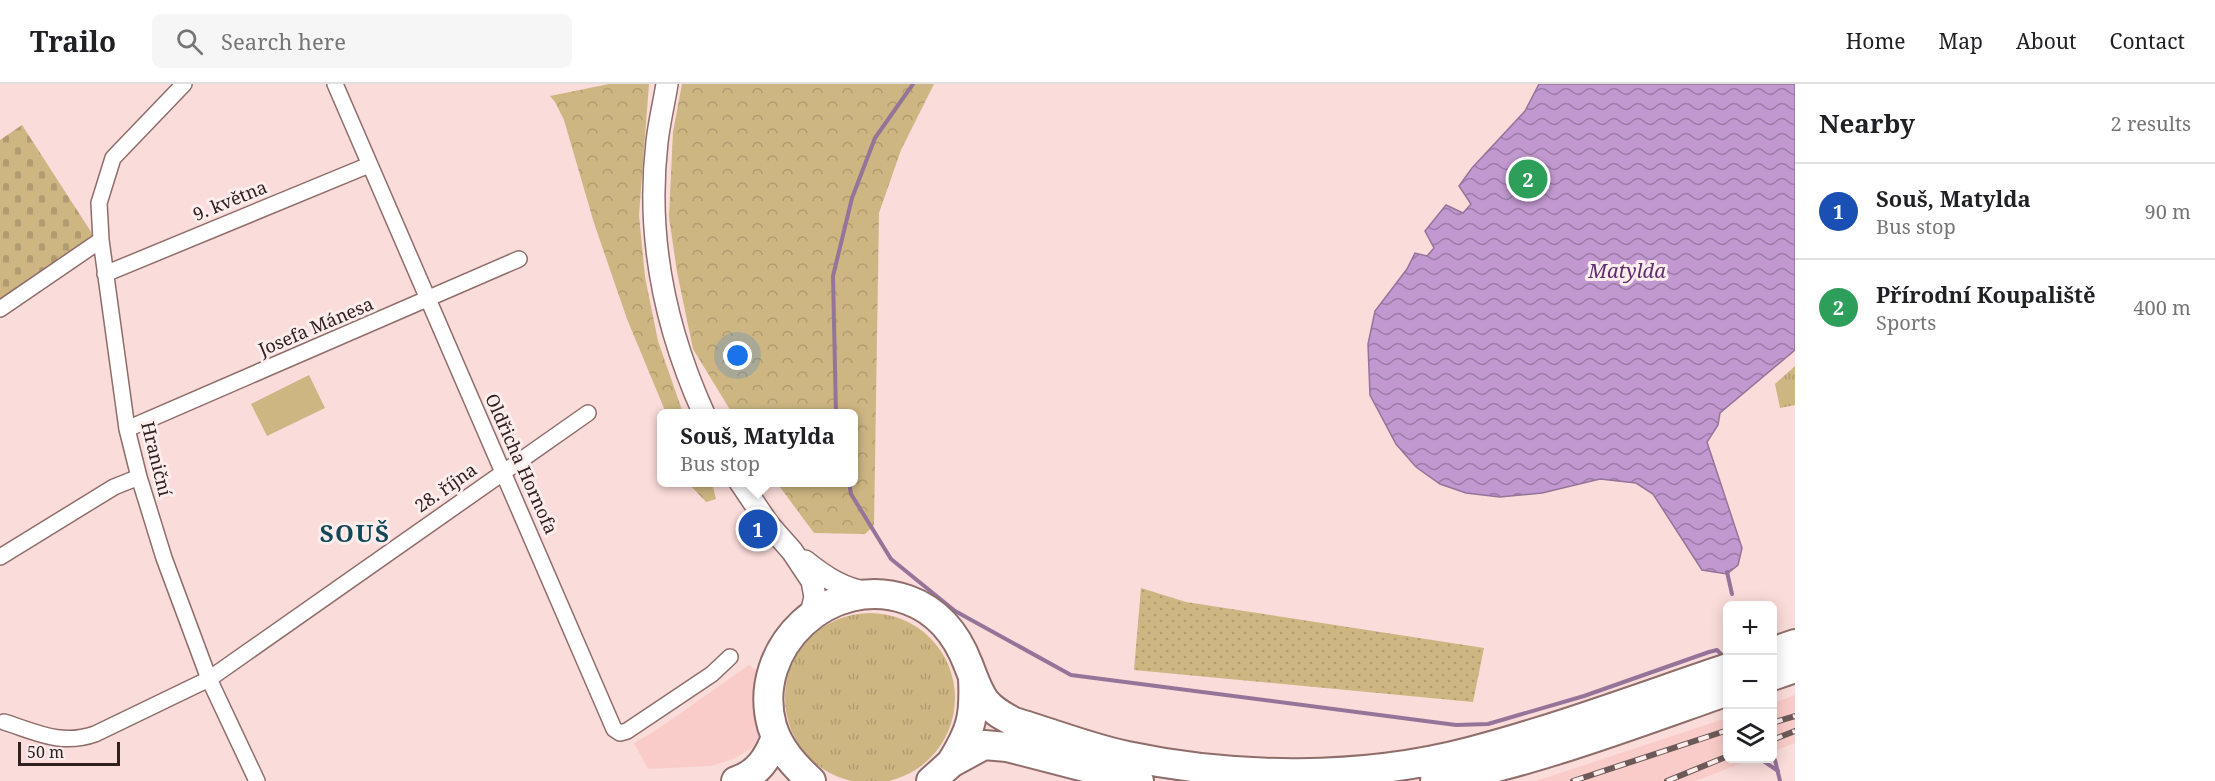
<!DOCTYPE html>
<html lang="en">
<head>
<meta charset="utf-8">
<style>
  body { margin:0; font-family:"Noto Serif",serif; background:#f6f6f6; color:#202124 }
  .controls { position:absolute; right:18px; bottom:18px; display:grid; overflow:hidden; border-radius:9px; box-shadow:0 3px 15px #0003 }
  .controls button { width:54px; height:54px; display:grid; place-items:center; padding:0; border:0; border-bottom:2px solid #e0e0e0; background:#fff; color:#202124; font:30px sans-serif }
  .scale { position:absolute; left:18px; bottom:15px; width:102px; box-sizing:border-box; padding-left:6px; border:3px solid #2f2120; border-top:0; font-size:16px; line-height:21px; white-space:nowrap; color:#2f2120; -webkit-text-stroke:4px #fdedec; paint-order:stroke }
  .you { position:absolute; left:738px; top:272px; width:21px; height:21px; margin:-15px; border:4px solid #fff; border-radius:50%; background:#1a73e8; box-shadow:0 0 0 9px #1a73e833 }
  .badge { display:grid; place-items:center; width:39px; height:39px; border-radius:50%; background:#d93025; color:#fff; font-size:20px; font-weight:700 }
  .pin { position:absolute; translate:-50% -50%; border:3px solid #fff; box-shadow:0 2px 6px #0006 }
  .popup { position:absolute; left:657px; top:325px; width:201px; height:78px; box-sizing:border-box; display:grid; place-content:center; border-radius:9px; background:#fff; filter:drop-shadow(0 2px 4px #0005); font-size:20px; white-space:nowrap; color:#757577 }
  .popup b { font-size:22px; color:#202124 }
  .popup::after { content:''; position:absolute; left:50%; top:100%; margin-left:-12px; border:12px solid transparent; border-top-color:#fff }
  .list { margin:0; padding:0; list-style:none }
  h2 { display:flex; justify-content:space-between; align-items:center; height:78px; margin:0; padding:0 24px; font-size:26px }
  h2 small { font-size:20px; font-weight:400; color:#757577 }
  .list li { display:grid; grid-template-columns:39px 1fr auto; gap:18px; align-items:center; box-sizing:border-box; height:96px; padding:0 24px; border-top:2px solid #e0e0e0 }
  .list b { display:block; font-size:22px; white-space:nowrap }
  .list p { margin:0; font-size:20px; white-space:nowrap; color:#757577 }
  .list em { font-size:20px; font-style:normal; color:#757577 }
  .icon { flex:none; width:33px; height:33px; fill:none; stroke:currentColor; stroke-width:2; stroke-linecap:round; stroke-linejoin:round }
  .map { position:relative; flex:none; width:1795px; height:697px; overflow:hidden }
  header { display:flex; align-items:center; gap:36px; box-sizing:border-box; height:84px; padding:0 30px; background:#fff; border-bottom:2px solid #e0e0e0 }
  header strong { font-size:28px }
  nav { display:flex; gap:33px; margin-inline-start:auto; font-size:21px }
  .search { width:420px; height:54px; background:#f6f6f6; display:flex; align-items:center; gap:15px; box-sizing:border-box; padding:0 21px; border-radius:9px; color:#757577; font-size:22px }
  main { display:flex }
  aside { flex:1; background:#fff }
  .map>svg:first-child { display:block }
  .built { fill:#faccc9 }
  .grass { fill:url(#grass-tufts) }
  .forest { fill:url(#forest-crowns) }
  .cemetery { fill:url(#cemetery-stones) }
  .park { fill:url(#park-dots) }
  .garden { fill:#cdb682 }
  .water { fill:url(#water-waves); stroke:#95749a; stroke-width:1.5 }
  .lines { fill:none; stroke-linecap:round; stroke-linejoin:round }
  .stream { stroke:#95749a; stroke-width:4 }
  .street-casing { stroke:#8f6d6b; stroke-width:18 }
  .secondary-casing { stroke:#8f6d6b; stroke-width:24 }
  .highway-casing { stroke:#8f6d6b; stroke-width:32 }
  .street { stroke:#fff; stroke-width:15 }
  .secondary { stroke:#fff; stroke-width:21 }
  .highway { stroke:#fff; stroke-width:28 }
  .rail-casing { stroke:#6c5a58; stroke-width:6 }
  .rail { stroke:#fdedec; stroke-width:4; stroke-dasharray:11; stroke-linecap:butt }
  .labels { text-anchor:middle; stroke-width:6; stroke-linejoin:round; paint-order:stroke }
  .street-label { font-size:18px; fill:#2f2120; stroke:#fdedec }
  .water-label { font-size:20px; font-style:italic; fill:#5f2c6e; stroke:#fdedec }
  .district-label { font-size:24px; font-weight:bold; letter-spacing:1.5px; fill:#114756; stroke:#fdedec }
</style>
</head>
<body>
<header>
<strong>Trailo</strong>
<div class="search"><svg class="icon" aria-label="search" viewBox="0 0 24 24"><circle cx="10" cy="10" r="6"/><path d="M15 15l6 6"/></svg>Search here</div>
<nav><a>Home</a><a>Map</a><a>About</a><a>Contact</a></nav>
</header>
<main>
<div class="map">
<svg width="1795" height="697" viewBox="0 0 1795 697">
  <defs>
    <pattern id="grass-tufts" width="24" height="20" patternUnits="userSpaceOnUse" patternTransform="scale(1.5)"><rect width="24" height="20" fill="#cdb682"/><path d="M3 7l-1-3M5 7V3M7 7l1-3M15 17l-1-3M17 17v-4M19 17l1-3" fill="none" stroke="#b09c70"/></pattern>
    <pattern id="forest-crowns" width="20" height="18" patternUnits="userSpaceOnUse" patternTransform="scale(1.5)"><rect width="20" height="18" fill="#cdb682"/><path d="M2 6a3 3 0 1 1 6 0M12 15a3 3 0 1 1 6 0" fill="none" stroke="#b09c70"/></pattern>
    <pattern id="cemetery-stones" width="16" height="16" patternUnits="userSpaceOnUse" patternTransform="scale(1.5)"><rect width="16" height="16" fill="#cdb682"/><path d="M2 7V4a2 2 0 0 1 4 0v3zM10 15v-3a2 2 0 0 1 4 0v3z" fill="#b09c70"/></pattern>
    <pattern id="park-dots" width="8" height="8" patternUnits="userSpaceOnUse" patternTransform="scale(1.5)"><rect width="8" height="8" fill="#cdb682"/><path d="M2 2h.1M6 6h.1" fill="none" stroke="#b09c70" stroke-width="1.8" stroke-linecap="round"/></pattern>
    <pattern id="water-waves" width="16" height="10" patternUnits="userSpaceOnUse" patternTransform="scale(1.5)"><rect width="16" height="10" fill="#c198cf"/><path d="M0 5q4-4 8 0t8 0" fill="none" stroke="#9d7ca8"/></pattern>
  </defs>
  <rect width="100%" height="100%" fill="#fadcda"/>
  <path class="built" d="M749 581 758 587 755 611 759 652 752 664 733 675 711 682 648 685 634 659 655 647Z
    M1795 611V659L1773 667V619Z
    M1727 634 1728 674 1753 675 1695 697H1536Z"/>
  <path class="grass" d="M1795 282V321L1780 324 1775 300Z
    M785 614a85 85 0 1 1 170 0a85 85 0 1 1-170 0Z"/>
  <path class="forest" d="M609 0H649L639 131 645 193 658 257 683 329H666L627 235 594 139 564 36 555 18 550 12Z
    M682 0H934L901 66 879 129 874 441 865 450 814 449 777 399 854 398V330L732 329 693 265 677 188 669 133 673 48Z
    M688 399H712L716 415 706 418Z"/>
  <path class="cemetery" d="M22 41 95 154 0 219V56Z"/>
  <path class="park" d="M1141 504 1186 518 1484 564 1473 618 1134 586Z"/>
  <path class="garden" d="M309 291 325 324 267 352 251 320Z"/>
  <path class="water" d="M1539 0H1795V266L1720 329 1718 341 1707 358 1742 464 1738 481 1727 490 1702 486 1653 410 1636 399 1600 395 1542 409 1500 413 1466 409 1440 400 1416 383 1396 360 1370 311 1368 260 1375 227 1407 185 1415 169 1427 172 1434 164 1425 147 1446 121 1463 129 1471 120 1459 102 1472 84 1525 27Z"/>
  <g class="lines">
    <path class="stream" d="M836 330 833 192 852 114 875 54 913 0
      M849 398 851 410 891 475 955 527 1071 591 1456 641 1488 640 1584 612 1709 568 1717 566 1722 571
      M1727 488 1732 510
      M1759 674 1778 687
      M1775 676 1780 697"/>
    <defs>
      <path id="street" d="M184 0 113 74 99 119 101 156 127 345 139 393 164 474 209 595 257 697
        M335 0 614 645 620 649 627 647 712 590 730 573
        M105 190 369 81
        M0 225 101 156
        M127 345 519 175
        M0 473 114 403 139 393
        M4 638C36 648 61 662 95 650L209 595 588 329"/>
      <path id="secondary" d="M667 0C664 19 659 39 657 58 646 152 665 244 704 330
        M740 398 769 441 792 467 812 497 815 513 811 530
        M805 477C825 493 843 505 869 509"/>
      <path id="highway" d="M1772 568 1795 560
        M1772 592 1795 584
        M951 679C971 647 975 633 973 594
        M736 697C758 690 768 674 776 653
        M811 697C794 681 779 665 772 642 750 563 831 488 908 516 938 527 957 551 968 580 973 592 977 606 985 617 993 627 1003 632 1014 638 1052 649 1089 664 1127 672 1235 695 1362 696 1469 668 1557 645 1642 613 1728 584
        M931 697 951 679 984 661 1007 663 1139 697
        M1435 697C1535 678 1631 641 1728 607"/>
    </defs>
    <use href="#street" class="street-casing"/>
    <use href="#secondary" class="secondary-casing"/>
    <use href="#highway" class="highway-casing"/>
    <use href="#street" class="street"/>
    <use href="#secondary" class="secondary"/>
    <use href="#highway" class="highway"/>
    <defs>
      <path id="rail" d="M1772 639 1795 632
        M1772 656 1795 647
        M1573 697 1728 646
        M1667 697 1728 672"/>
    </defs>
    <use href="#rail" class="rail-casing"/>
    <use href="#rail" class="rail"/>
  </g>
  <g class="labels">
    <g class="street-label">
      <text transform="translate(230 117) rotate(-22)" y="6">9. května</text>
      <text transform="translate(316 243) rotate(-23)" y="6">Josefa Mánesa</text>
      <text transform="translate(156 375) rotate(76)" y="6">Hraniční</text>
      <text transform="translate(521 380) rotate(66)" y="6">Oldřicha Hornofa</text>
      <text transform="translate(446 404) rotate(-35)" y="6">28. října</text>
    </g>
    <g class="water-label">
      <text x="1627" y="194">Matylda</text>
    </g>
    <g class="district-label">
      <text x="355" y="458">SOUŠ</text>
    </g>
  </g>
</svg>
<div class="controls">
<button>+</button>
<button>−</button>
<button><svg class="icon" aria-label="layers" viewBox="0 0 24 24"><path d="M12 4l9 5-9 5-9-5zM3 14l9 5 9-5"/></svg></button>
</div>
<div class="scale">50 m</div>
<div class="you"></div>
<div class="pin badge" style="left:758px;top:445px;background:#1a4fb4">1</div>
<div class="popup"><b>Souš, Matylda</b>Bus stop</div>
<div class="pin badge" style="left:1528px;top:95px;background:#2e9e5b">2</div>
</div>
<aside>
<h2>Nearby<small>2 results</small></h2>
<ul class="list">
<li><span class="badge" style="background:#1a4fb4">1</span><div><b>Souš, Matylda</b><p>Bus stop</p></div><em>90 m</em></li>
<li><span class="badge" style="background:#2e9e5b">2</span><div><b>Přírodní Koupaliště</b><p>Sports</p></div><em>400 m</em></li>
</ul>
</aside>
</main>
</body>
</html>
